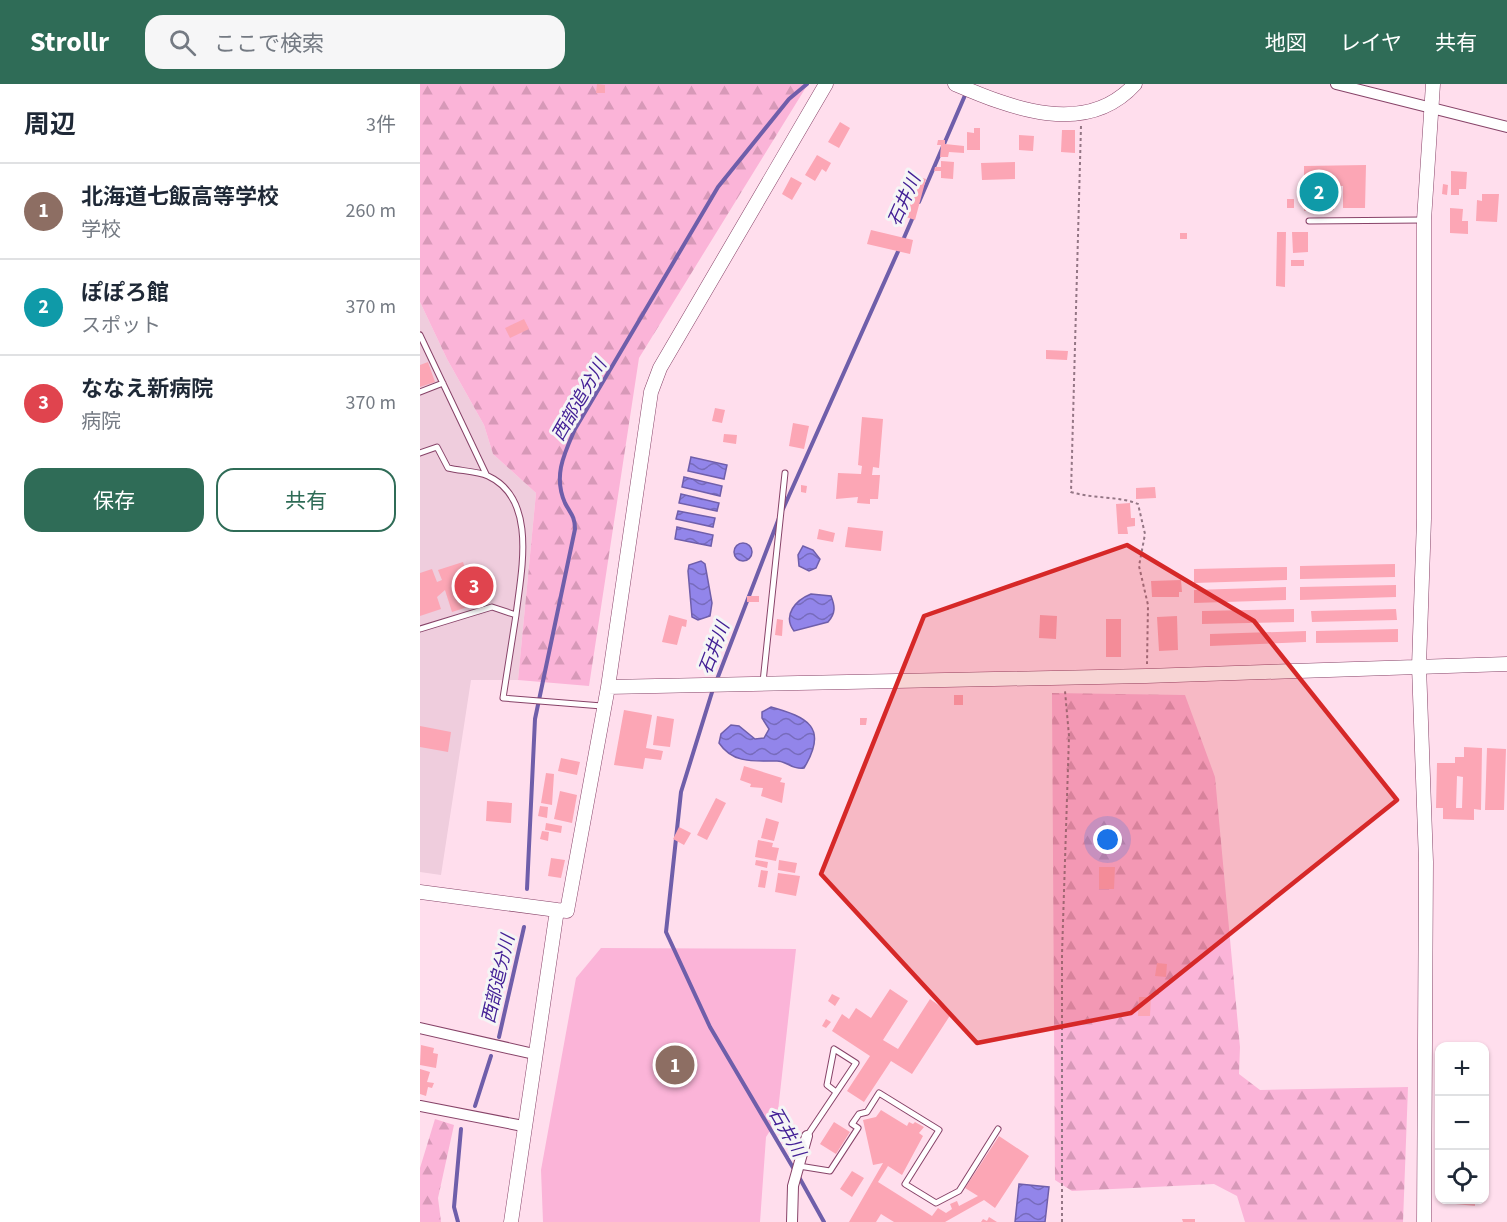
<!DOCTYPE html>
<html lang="ja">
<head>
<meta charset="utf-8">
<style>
  body { margin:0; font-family:"Source Sans 3","Noto Sans JP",sans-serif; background:#f6f6f7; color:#1f2937 }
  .controls { position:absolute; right:18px; bottom:18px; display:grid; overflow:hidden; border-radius:12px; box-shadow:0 2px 4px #0004 }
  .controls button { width:54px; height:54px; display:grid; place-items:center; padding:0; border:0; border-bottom:2px solid #e0e1e3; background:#fff; color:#1f2937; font:30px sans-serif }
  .you { position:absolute; left:688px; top:756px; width:21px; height:21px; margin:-15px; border:4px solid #fff; border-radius:50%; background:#1a73e8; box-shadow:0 0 0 9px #1a73e833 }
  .badge { display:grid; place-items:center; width:39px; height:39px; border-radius:50%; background:#2f6c57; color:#fff; font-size:20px; font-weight:700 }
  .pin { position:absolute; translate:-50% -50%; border:3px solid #fff; box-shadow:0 2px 6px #0006 }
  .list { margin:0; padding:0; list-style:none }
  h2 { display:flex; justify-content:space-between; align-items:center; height:78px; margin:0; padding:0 24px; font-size:26px }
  h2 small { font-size:20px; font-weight:400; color:#747a83 }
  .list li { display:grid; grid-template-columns:39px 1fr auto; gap:18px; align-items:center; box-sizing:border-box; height:96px; padding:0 24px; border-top:2px solid #e0e1e3 }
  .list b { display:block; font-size:22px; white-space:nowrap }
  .list p { margin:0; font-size:20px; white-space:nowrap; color:#747a83 }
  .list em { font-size:20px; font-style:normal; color:#747a83 }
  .actions { display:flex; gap:12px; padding:18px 24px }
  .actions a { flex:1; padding:14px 0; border:2px solid #2f6c57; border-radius:18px; text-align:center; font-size:21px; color:#2f6c57 }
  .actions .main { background:#2f6c57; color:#fff }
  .icon { flex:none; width:33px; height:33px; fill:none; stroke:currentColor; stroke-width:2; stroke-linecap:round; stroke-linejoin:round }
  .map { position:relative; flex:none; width:1087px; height:1138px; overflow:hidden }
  header { display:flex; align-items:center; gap:36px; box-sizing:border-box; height:84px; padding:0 30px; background:#2f6c57; color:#fff }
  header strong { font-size:28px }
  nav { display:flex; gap:33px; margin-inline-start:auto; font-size:21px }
  .search { width:420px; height:54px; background:#f6f6f7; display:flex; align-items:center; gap:15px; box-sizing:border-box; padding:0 21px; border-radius:18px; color:#747a83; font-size:22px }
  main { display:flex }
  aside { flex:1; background:#fff }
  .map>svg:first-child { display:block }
  .built { fill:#efcddd }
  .grass { fill:#fbb4d8 }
  .forest { fill:url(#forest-firs) }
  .water { fill:url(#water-waves); stroke:#6f5eaa; stroke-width:1.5 }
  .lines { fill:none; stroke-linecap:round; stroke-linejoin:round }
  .stream { stroke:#6f5eaa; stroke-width:4 }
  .building { fill:#fca6b5; fill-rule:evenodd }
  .service-casing { stroke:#874368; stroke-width:7 }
  .minor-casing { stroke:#874368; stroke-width:12 }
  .tertiary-casing { stroke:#874368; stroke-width:15 }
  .path { stroke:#947685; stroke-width:2; stroke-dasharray:3 3; stroke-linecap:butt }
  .service { stroke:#fff; stroke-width:5 }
  .minor { stroke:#fff; stroke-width:10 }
  .tertiary { stroke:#fff; stroke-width:14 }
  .marked { fill:#d62828; fill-opacity:0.2; stroke:#d62828; stroke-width:4.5; stroke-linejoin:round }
  .labels { text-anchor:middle; stroke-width:6; stroke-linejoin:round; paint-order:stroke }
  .water-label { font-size:18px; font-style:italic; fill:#432096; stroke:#f5f5f5 }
</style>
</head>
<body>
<header>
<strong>Strollr</strong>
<div class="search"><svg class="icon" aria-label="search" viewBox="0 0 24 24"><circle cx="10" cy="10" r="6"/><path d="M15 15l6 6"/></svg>ここで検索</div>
<nav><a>地図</a><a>レイヤ</a><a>共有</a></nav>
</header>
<main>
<aside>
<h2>周辺<small>3件</small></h2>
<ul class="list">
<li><span class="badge" style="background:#8d6e63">1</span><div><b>北海道七飯高等学校</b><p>学校</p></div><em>260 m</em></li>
<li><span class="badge" style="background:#0f9aa8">2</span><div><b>ぽぽろ館</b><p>スポット</p></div><em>370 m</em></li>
<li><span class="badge" style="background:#e0444e">3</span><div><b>ななえ新病院</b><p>病院</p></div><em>370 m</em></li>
</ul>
<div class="actions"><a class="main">保存</a><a>共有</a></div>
</aside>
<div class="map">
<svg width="1087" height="1138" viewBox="0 0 1087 1138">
  <defs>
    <pattern id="forest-firs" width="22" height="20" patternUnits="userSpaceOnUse" patternTransform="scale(1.5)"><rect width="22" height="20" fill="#fbb4d8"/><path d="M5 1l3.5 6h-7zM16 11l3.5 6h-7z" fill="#d799b8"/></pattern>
    <pattern id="water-waves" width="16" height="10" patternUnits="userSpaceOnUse" patternTransform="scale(1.5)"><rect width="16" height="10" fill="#9285ea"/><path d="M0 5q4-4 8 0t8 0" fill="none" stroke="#776bbc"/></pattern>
  </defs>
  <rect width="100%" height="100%" fill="#ffdeed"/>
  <path class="built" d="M0 218 27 275 64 341 73 370 116 409 98 596H51L21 791 0 788Z"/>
  <path class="grass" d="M181 864 376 865 357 1036 346 1053 340 1138H123L121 1086 156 894Z"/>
  <path class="forest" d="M0 0H388L219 274 169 602 98 596 116 409 73 370 64 341 27 275 0 218Z
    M632 609 765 611 795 693 820 963 819 990 840 1006 988 1003 983 1138H825L817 1112 794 1100 652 1107 635 1096Z
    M15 1035 34 1041 18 1114 21 1138H0V1084Z"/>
  <path class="water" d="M271 373 307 381 304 395 268 387Z
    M264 393 302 402 300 412 262 403Z
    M261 410 299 419 297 427 259 419Z
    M258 427 295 434 293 443 256 435Z
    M257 443 293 451 291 462 255 455Z
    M314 468a9 9 0 1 1 18 0a9 9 0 1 1-18 0Z
    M383 462 393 466 400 475 396 484 389 487 379 482 378 471Z
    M281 477 285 480 292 519 290 532 278 536 272 533 268 487 269 481Z
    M391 510 411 512C415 522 416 529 408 538L374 547C362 531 376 516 391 510Z
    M351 623C387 633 409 643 384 684 372 686 367 677 357 677 335 677 313 680 299 659L301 650 311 641 319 642 335 655 344 654 349 645 342 634V628Z
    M599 1100 629 1103 625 1138H595Z"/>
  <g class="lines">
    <path class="stream" d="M499 118 546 9
      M483 156 493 133
      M363 425 480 163
      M296 598 359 434
      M293 605 261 708 246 848 290 943 375 1087
      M107 805 115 635 155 445C155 432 150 429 145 419 133 392 144 370 155 345L298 103 369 15 387 0
      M79 953 104 843
      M55 1022 71 972
      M379 1093 404 1138
      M38 1138 34 1123 41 1045"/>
  </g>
  <path class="building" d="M177 0 185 1V9H176Z
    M420 38 430 44 419 64 408 58Z
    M554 44H560V66H547V48L554 49Z
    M642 46H655V69L641 68Z
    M599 51 614 52 613 67 599 66Z
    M518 56H525V60L544 62V69L529 68 528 73H520L521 61H517Z
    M397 71 411 79 406 88 402 85 395 97 385 91Z
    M521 77 534 78 533 95 521 94V87H514L515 83H521Z
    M595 78V95L562 96 561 79Z
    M946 81 945 124H923V102H913L914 126 884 127V82Z
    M1031 87 1047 88 1046 105H1039V111H1031Z
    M371 93 382 99 372 116 362 110Z
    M499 93 506 95 495 136 483 132 481 138 474 136 478 122 483 124 484 119 492 121 495 110 487 108 489 102 497 100Z
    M1023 100 1028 101 1027 111 1022 110Z
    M1062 110H1079L1077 138 1056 137 1057 116 1062 117Z
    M867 115H874V124H867Z
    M1030 124 1043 125 1042 137H1048V150L1030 149Z
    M451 146 493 156 490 170 447 160Z
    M857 148H866L865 203 856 202Z
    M872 148H888V168L873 169Z
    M760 149H767V155H760Z
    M871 176H884V182H871Z
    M104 235 109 245 90 254 85 244Z
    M626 266 648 267 647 276 626 275Z
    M8 278 15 298 0 303V281Z
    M295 324 305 326 302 339 292 337Z
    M442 333 463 335 459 384 453 383 452 391H460L458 415H450V420L437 419 438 413 416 415 418 389 441 390 442 382 438 381Z
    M373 339 389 342 384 365 369 362Z
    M304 350 317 351 316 360 303 358Z
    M381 401 387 402 386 409 381 408Z
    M735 403 736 414 716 415V404Z
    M710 419 711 434H715V442L707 443 708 450H698L696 420Z
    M428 443 463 447 461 467 425 463Z
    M399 445 415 449 413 458 397 455Z
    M43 478 57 520 32 528 25 506 17 513 21 525 0 532V489L12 485 17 498 22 496 18 486Z
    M975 480V493L880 495V482Z
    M867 483V496L774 499V485Z
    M761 496 762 508H759V513H732L731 497Z
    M976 501V513L880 516V503Z
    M866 503V516L774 519V506Z
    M327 512H339V518H327Z
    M874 525V538L782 540V527Z
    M976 525 977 536 892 538 891 527Z
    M249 531 267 536 266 543 262 542 257 561 242 558Z
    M620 531 637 532 636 555 619 554Z
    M757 532 758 566 739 567 737 533Z
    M357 535 363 536 362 552 355 551Z
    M686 535H701V573H686Z
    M978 545V558L896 559V547Z
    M886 547V558L790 562V550Z
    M534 611H543V621H534Z
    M204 626 232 631 226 664 243 667 241 676 225 674 223 685 194 681Z
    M237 632 254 635 250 663 233 661Z
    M440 634H447L446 641H440Z
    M0 642 31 648 28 668 0 663Z
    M1044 663 1062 664 1061 726 1054 725V736L1023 735V724H1016L1017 679H1035V673H1044ZM1037 692 1043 693 1042 724H1036Z
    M1067 664 1086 665 1084 726H1065Z
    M141 674 160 678 157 691 138 687Z
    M324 682 362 694 360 698 365 699 362 719 341 712 343 704 330 703 331 700 320 696Z
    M126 689 134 690 132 721 121 719Z
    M140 707 157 711 152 739 134 735Z
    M296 714 306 719 287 756 277 751Z
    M67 717 92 719 91 739 66 737Z
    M120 722 128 723 127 734 118 732Z
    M346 734 359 738 354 757 341 754Z
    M126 739 142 742 141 749 125 746Z
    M259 743 271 749 264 761 253 755Z
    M122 747 129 748 128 757 120 755Z
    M338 756 353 759 352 763 359 764 356 777 335 773Z
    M131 774 145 776 141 794 128 792Z
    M336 776 348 778 347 784 335 781Z
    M359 776 377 779 375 789 358 786Z
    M679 783H695L694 805H679Z
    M341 786 348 787 345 804 338 803Z
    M358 789 380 792 376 812 355 808Z
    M737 879 747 880 746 893 735 892Z
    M470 905 488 917 463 956 478 965 510 915 531 930 492 990 471 977 444 1018 427 1007 450 972 412 947 422 930 429 935 436 924 451 934Z
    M412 910 420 914 415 922 408 917Z
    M719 913H731L730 932H718Z
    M406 935 411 938 406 944 402 942Z
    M1 961 14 964 13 969 18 970 16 984 0 981Z
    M0 985 10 988 7 998 14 999 12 1004 8 1003 6 1012 0 1010Z
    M461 1026 487 1042 489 1038 493 1040 495 1038 504 1043 499 1049 503 1052 482 1091 468 1082 458 1098 512 1132 518 1124 526 1129 532 1125 530 1120 537 1117 539 1122 558 1112 545 1104 579 1052 609 1072 575 1124 564 1116 525 1138H474L461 1130 456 1138H429L463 1079 453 1081 443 1036 456 1033Z
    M414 1038 430 1048 416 1070 400 1060Z
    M432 1087 444 1094 432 1113 420 1105Z
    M1036 1116H1055V1122L1035 1120Z
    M569 1133 577 1138H561L563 1135 567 1137Z
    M762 1135H775V1138H763Z"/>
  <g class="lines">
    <defs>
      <path id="service" d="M889 137 1002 136
        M0 251 66 390
        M0 308 23 299
        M0 369 17 363 28 384C40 387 57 387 68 392 118 415 101 488 96 531
        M0 545 72 523 96 531 83 614 182 622
        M343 598 365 389
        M387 1052 436 979 414 965 407 1001 416 1008
        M379 1082 410 1087 438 1044 432 1040 439 1030 447 1028 459 1009 519 1046 485 1100 516 1119 539 1107 578 1045"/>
      <path id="minor" d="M916 0 1087 43
        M0 944 114 970
        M0 1022 103 1042
        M372 1138 373 1102 387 1052"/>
      <path id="tertiary" d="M535 0C591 24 666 54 715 0
        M188 603 726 592 1087 580
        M0 808 137 826
        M91 1138 137 826 147 827 188 603 231 308 240 284 406 0
        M1004 1138 1006 778 999 582 1004 435V136L1013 0"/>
    </defs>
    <use href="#service" class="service-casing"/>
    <use href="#minor" class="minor-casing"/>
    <use href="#tertiary" class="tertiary-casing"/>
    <path class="path" d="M661 42 651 408C673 415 700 412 718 420L725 450 719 482 728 521 727 580
      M642 1138V870L649 652 645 607"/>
    <use href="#service" class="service"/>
    <use href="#minor" class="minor"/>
    <use href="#tertiary" class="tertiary"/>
  </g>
  <path class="marked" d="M707 461 834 537 977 716 711 929 557 959 401 790 504 532Z"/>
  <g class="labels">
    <g class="water-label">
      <text transform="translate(484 116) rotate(-66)" y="6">石井川</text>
      <text transform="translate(159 316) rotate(-60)" y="6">西部追分川</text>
      <text transform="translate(294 564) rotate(-69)" y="6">石井川</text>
      <text transform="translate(78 895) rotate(-77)" y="6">西部追分川</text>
      <text transform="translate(367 1048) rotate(60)" y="6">石井川</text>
    </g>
  </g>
</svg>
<div class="controls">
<button>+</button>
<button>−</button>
<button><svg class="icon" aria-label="locate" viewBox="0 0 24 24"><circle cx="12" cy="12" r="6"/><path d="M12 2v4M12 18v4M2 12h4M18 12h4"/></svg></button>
</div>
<div class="you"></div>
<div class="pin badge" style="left:255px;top:981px;background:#8d6e63">1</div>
<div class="pin badge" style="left:899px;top:108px;background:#0f9aa8">2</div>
<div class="pin badge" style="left:54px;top:502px;background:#e0444e">3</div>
</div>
</main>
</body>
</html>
